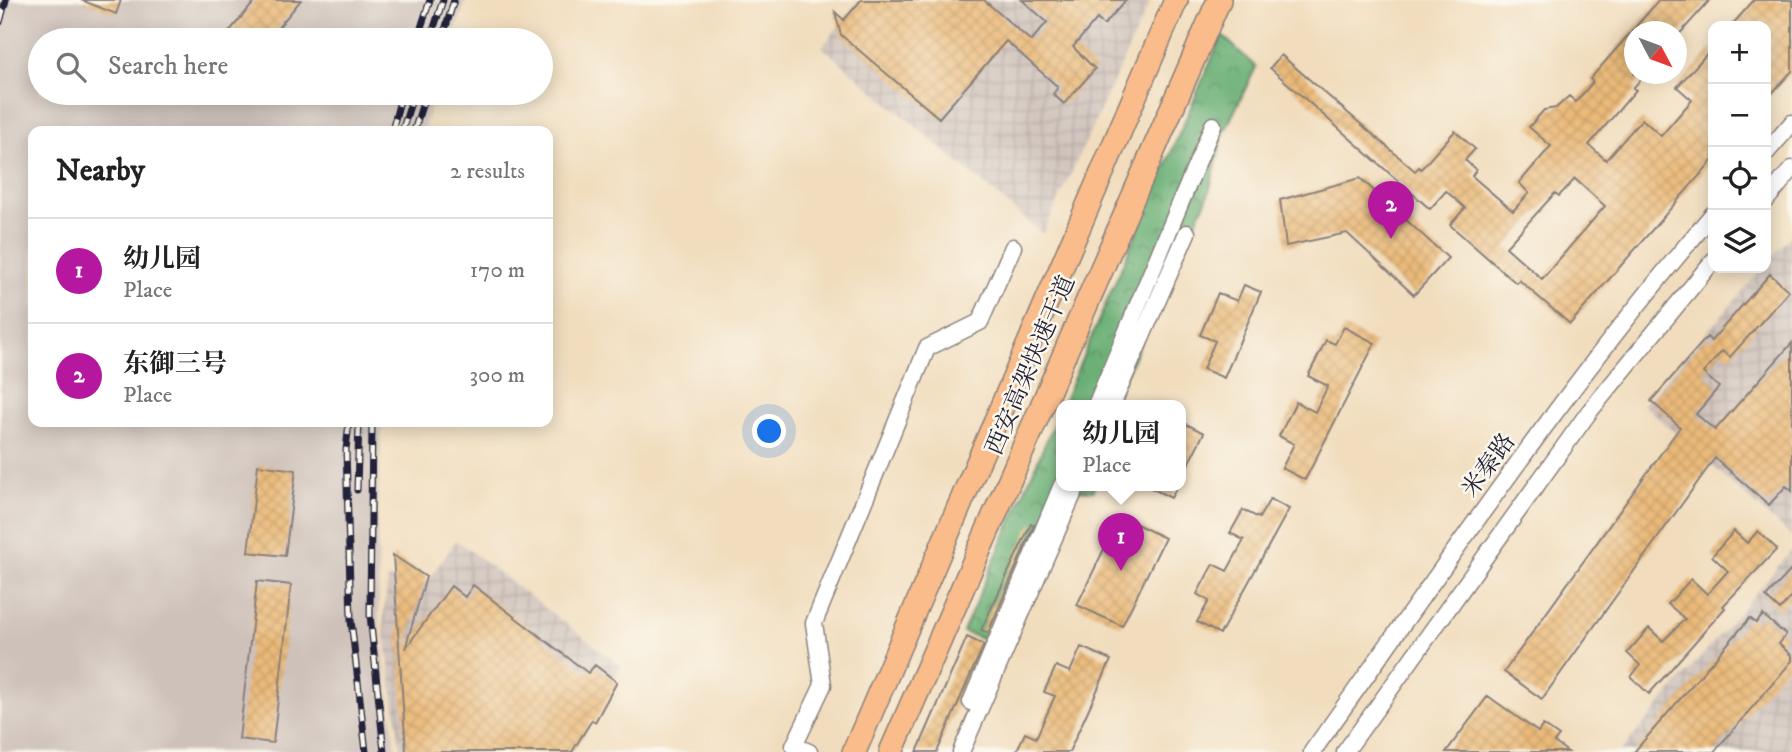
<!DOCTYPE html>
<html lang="en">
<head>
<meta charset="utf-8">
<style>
  body { margin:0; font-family:"IM FELL DW Pica","Noto Serif SC",serif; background:#f6f6f6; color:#222 }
  .controls { position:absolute; right:21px; top:21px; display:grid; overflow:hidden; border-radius:14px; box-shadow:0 4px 18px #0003 }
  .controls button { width:63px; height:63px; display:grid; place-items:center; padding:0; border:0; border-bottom:2px solid #e0e0e0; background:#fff; color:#222; font:35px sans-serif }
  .compass { position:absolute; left:1624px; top:21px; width:63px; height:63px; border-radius:50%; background:#fff; box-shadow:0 4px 18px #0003; rotate:131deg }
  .you { position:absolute; left:770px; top:432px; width:24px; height:24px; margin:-18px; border:5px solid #fff; border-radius:50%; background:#1a73e8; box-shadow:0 0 0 10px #1a73e833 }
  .badge { display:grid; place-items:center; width:46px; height:46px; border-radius:50%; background:#b5179e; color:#fff; font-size:23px; font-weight:700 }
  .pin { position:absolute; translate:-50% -58px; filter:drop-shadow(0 2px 4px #0008) }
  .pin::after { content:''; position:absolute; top:37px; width:24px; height:21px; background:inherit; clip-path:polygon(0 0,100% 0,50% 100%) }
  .popup { position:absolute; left:1056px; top:400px; width:130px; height:91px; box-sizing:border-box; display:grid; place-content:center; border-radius:14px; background:#fff; filter:drop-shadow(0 2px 5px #0005); font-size:23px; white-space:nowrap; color:#767676 }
  .popup b { font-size:26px; color:#222 }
  .popup::after { content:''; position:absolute; left:50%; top:100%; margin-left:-14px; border:14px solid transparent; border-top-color:#fff }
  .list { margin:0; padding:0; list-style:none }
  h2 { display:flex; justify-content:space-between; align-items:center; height:91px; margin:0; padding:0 28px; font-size:30px }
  h2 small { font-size:23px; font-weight:400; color:#767676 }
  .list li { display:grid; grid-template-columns:46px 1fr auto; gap:21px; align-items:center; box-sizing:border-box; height:105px; padding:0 28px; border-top:2px solid #e0e0e0 }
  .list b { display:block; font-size:26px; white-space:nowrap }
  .list p { margin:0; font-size:23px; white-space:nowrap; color:#767676 }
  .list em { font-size:23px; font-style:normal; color:#767676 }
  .icon { flex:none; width:38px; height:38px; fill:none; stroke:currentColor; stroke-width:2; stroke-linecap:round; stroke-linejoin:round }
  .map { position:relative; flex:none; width:1792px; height:752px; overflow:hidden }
  .search { position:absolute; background:#fff; box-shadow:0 4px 18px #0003; left:28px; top:28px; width:525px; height:77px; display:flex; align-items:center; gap:18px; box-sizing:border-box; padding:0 24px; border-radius:38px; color:#767676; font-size:26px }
  .panel { position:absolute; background:#fff; box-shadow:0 4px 18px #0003; left:28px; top:126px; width:525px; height:301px; border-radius:14px }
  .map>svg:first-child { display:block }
  .industrial { fill:url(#industrial-grid) }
  .railway { fill:#cec1ba }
  .forest { fill:url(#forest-crowns); stroke:#456857; stroke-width:2 }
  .building { fill:url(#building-cross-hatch); fill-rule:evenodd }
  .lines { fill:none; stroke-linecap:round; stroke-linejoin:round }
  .minor-casing { stroke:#8a807c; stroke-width:19 }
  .highway-casing { stroke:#8a807c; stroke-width:26 }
  .minor { stroke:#fff; stroke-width:16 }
  .highway { stroke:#f9bc8a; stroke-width:23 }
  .rail-casing { stroke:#22223b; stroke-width:7 }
  .rail { stroke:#fbf7ec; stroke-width:4.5; stroke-dasharray:13; stroke-linecap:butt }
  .labels { text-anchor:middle; stroke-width:5; stroke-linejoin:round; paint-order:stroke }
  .street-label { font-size:24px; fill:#22223b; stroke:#fbf7ec }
</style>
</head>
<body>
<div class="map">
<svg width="1792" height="752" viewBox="0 0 1792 752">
  <defs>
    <pattern id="industrial-grid" width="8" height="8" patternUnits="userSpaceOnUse" patternTransform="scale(1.75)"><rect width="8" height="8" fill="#cec1ba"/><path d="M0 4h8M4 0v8" fill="none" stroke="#b1a6a1"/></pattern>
    <pattern id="forest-crowns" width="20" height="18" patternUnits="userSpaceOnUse" patternTransform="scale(1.75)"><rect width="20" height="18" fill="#68ae73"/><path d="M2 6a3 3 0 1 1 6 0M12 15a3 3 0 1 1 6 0" fill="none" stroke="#558d60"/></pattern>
    <pattern id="building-cross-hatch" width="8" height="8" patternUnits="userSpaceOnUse" patternTransform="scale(1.75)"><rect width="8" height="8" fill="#ebba79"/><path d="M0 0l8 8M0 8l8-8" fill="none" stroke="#c9a06a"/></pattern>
  </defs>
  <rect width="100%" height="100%" fill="#fbf7ec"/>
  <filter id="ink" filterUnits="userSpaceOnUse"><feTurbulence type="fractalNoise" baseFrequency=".0143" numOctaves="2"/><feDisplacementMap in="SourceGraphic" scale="14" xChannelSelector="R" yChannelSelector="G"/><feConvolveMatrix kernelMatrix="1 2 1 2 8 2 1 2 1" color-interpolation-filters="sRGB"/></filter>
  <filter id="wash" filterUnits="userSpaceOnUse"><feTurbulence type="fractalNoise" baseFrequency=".00686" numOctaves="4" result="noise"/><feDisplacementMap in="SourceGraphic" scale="28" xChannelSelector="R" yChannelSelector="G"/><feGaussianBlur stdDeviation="1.57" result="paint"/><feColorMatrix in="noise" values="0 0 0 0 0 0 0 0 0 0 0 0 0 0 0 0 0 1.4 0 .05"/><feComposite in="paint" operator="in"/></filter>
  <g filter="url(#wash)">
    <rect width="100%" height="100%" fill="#f1ddbd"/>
    <path class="industrial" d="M859 0H1151L1043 234 822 47Z
      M1792 234V537L1644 405Z
      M456 540 621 666 573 752H401L383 620 388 579 427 583Z
      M1792 550V752H1620Z"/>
    <path class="railway" d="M0 0H466L453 40H40V93H435L423 131H33V422H382L377 510 379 619 396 752H0Z"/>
    <path class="forest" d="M1222 35 1256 67 1223 135 1208 196 1112 405H1062Z
      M1062 405V485H1094L1093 491 1057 489 997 644 963 632Z"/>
    <g id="blocks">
      <path class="building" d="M81 0H121L116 14Z
        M256 0H301L268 40H222Z
        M861 0H984L1031 41 1047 22 1022 0H1126L1104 25 1097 19 1073 47 1095 69 1064 104 1053 94 1058 87 1006 41 939 118 841 35 835 12 844 20Z
        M1659 0H1710L1676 38V32H1634V74H1646L1633 88 1636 90 1589 145 1606 160 1642 119 1661 136 1692 100 1677 87 1713 47V160L1570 324 1519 280 1516 283 1450 225 1465 208 1446 191 1430 209 1270 68 1281 55 1415 171 1419 167 1421 169 1455 131 1475 149 1465 160 1476 170 1472 176 1513 211 1529 193 1519 183 1551 146 1529 127 1544 110 1556 108 1569 96 1576 102 1593 82 1590 79ZM1575 179 1605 206 1542 279 1506 247 1555 193 1559 196Z
        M1754 0H1792V71L1766 100V26H1731Z
        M1360 178 1448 258 1414 295 1347 233 1286 246 1280 200Z
        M1770 274 1789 291 1730 357 1722 351 1703 373 1719 387 1696 414 1715 430 1792 343V491L1786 486 1769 505 1715 458 1542 699 1504 672 1680 427 1651 401 1707 337 1711 341Z
        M1244 285 1261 292 1224 378 1203 369 1215 341 1200 335 1218 293 1237 301Z
        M1344 327 1375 343 1305 480 1282 468 1294 444 1279 436 1296 402 1315 412 1328 386 1308 376 1326 340 1335 344Z
        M1184 423 1204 433 1180 480V429Z
        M258 465 296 470 285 556 248 552Z
        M1145 485H1178L1171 498Z
        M1270 499 1289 509 1220 634 1197 622 1209 601 1197 594 1213 564 1227 571 1244 540 1230 533 1243 510 1259 518Z
        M1120 516 1165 538 1122 626 1077 605Z
        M1031 524 1034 525 988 633 981 630Z
        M1734 531 1747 543 1758 531 1777 549 1723 606 1725 608 1649 694 1631 677 1640 665 1627 653 1649 628 1663 641 1685 619 1668 604 1691 579 1707 594 1728 571 1712 556Z
        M393 555 426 577 405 649 451 586 465 597 473 585 588 673 595 665 617 682 595 722 592 720 572 752H406Z
        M1792 569V596L1780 610 1766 597Z
        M257 581 291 585 273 743 239 739Z
        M1763 615 1786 635 1779 644 1792 656V661L1714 752H1634L1750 618 1756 623Z
        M967 637 984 645 973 669 937 752H917Z
        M1081 647 1111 660 1069 752H1016L1025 733 1036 738 1055 696 1044 692 1056 666 1070 672Z
        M1488 696 1538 732 1543 725 1559 736 1554 742 1568 752H1446Z"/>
    </g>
  </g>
  <g filter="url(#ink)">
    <use href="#blocks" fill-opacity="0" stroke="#8a807c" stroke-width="2"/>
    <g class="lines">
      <defs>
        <path id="minor" d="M1766 153 1792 123
          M1766 200 1792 169
          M1096 405 1213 125
          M1112 405 1187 233
          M971 702 1062 485
          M809 752 794 746 823 685 814 623 927 348 980 322 1013 247
          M961 752 1077 485
          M1312 752C1442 570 1567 384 1713 214
          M1345 752 1589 412 1713 261"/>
        <path id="highway" d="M854 752 1176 0
          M891 752 1219 0"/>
      </defs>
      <use href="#minor" class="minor-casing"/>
      <use href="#highway" class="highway-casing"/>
      <use href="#minor" class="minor"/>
      <use href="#highway" class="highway"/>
      <defs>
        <path id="rail" d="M0 22 6 0
          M417 40 430 0
          M430 40 443 0
          M442 40 454 0
          M392 131 402 93
          M402 131 414 93
          M414 131 426 93
          M349 422 346 450 351 620 366 752
          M372 422 370 615 384 752
          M357 490 359 422"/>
      </defs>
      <use href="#rail" class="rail-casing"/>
      <use href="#rail" class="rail"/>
    </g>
  </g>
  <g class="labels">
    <g class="street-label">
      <text transform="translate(1030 365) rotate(-67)" y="8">西安高架快速干道</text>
      <text transform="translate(1488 465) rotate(-54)" y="8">米秦路</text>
    </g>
  </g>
</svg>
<div class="controls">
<button>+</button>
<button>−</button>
<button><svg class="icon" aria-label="locate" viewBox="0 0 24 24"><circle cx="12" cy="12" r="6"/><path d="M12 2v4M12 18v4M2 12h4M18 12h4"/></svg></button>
<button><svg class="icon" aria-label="layers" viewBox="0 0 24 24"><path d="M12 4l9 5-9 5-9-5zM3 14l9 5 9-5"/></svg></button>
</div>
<svg class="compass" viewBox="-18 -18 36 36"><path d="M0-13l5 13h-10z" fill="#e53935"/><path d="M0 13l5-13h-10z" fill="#767676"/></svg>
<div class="you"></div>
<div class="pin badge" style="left:1121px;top:571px">1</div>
<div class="popup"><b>幼儿园</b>Place</div>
<div class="pin badge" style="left:1391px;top:239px">2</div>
<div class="search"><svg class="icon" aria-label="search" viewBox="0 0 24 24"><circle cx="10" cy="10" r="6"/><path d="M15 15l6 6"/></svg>Search here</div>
<section class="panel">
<h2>Nearby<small>2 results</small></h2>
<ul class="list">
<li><span class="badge">1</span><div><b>幼儿园</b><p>Place</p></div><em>170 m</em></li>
<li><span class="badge">2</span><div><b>东御三号</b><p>Place</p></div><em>300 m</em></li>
</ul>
</section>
</div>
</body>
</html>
